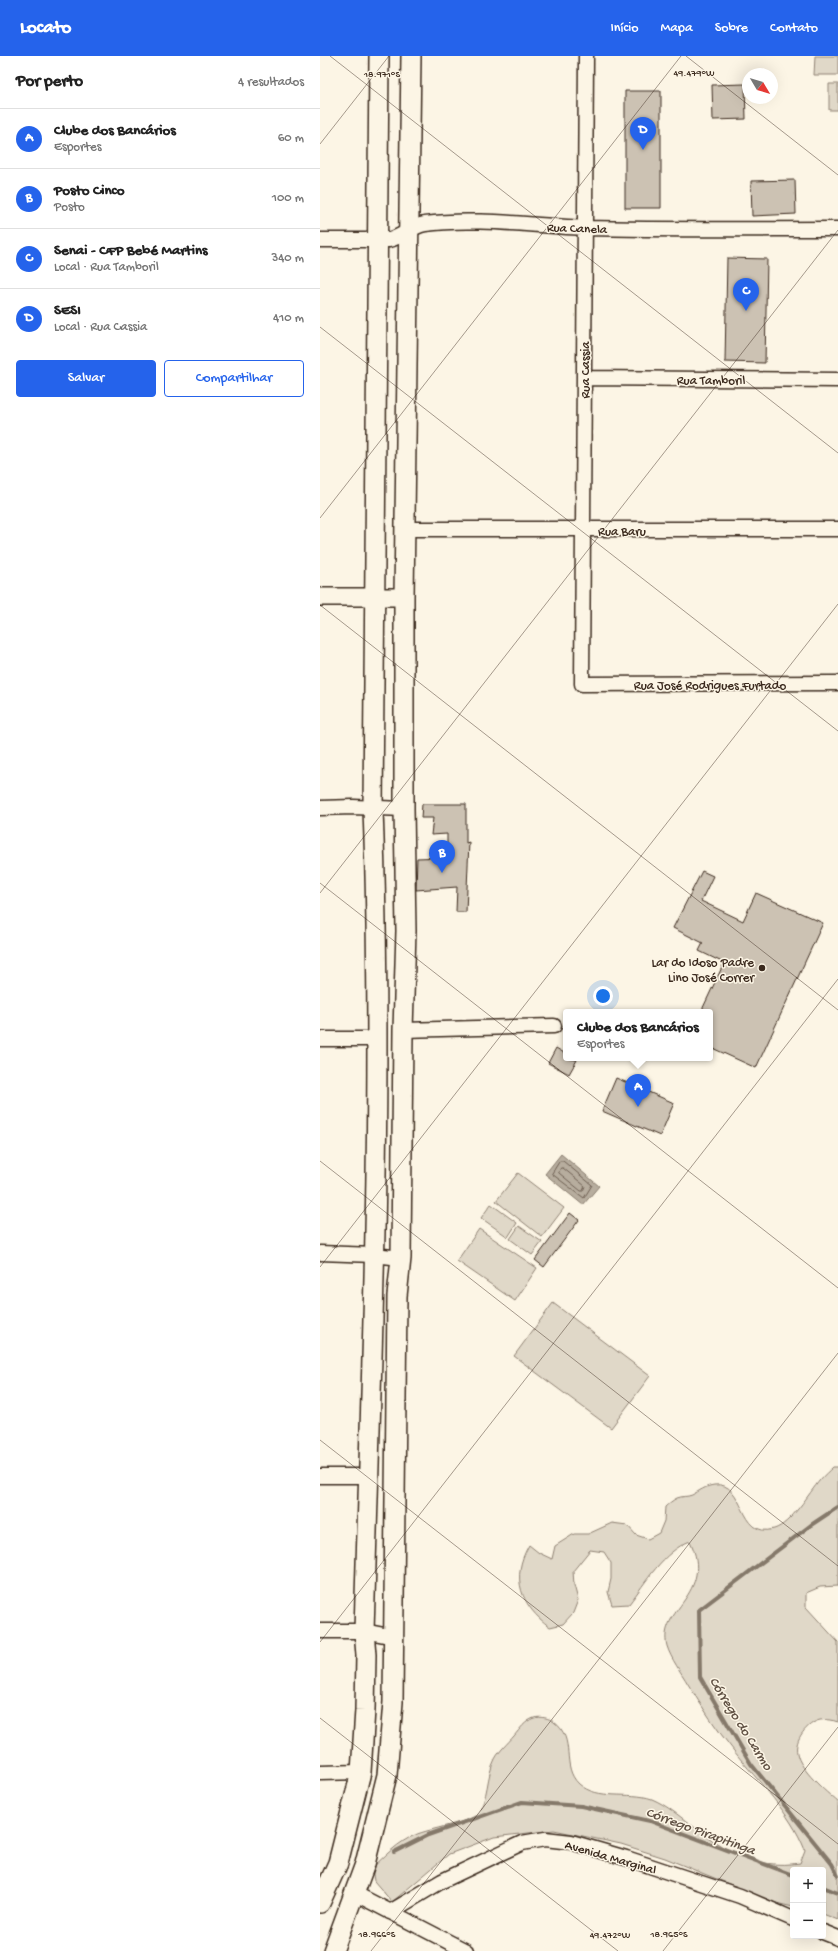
<!DOCTYPE html>
<html lang="pt">
<head>
<meta charset="utf-8">
<style>
  body { margin:0; font-family:"Gochi Hand",sans-serif; background:#f6f6f6; color:#222 }
  .controls { position:absolute; right:12px; bottom:12px; display:grid; overflow:hidden; border-radius:4px; box-shadow:0 4px 16px #0002 }
  .controls button { width:36px; height:36px; display:grid; place-items:center; padding:0; border:0; border-bottom:1px solid #e0e0e0; background:#fff; color:#222; font:20px sans-serif }
  .compass { position:absolute; left:422px; top:12px; width:36px; height:36px; border-radius:50%; background:#fff; box-shadow:0 4px 16px #0002; rotate:128deg }
  .you { position:absolute; left:283px; top:940px; width:14px; height:14px; margin:-10px; border:3px solid #fff; border-radius:50%; background:#1a73e8; box-shadow:0 0 0 6px #1a73e833 }
  .badge { display:grid; place-items:center; width:26px; height:26px; border-radius:50%; background:#2563eb; color:#fff; font-size:13px; font-weight:700 }
  .pin { position:absolute; translate:-50% -33px; filter:drop-shadow(0 1px 2px #0008) }
  .pin::after { content:''; position:absolute; top:21px; width:14px; height:12px; background:inherit; clip-path:polygon(0 0,100% 0,50% 100%) }
  .popup { position:absolute; left:243px; top:953px; width:150px; height:52px; box-sizing:border-box; display:grid; place-content:center; border-radius:4px; background:#fff; filter:drop-shadow(0 1px 3px #0005); font-size:13px; white-space:nowrap; color:#767676 }
  .popup b { font-size:15px; color:#222 }
  .popup::after { content:''; position:absolute; left:50%; top:100%; margin-left:-8px; border:8px solid transparent; border-top-color:#fff }
  .list { margin:0; padding:0; list-style:none }
  h2 { display:flex; justify-content:space-between; align-items:center; height:52px; margin:0; padding:0 16px; font-size:17px }
  h2 small { font-size:13px; font-weight:400; color:#767676 }
  .list li { display:grid; grid-template-columns:26px 1fr auto; gap:12px; align-items:center; box-sizing:border-box; height:60px; padding:0 16px; border-top:1px solid #e0e0e0 }
  .list b { display:block; font-size:15px; white-space:nowrap }
  .list p { margin:0; font-size:13px; white-space:nowrap; color:#767676 }
  .list em { font-size:13px; font-style:normal; color:#767676 }
  .actions { display:flex; gap:8px; padding:12px 16px }
  .actions a { flex:1; padding:9px 0; border:1px solid #2563eb; border-radius:4px; text-align:center; font-size:14px; color:#2563eb }
  .actions .main { background:#2563eb; color:#fff }
  .map { position:relative; flex:none; width:518px; height:1895px; overflow:hidden }
  header { display:flex; align-items:center; gap:24px; box-sizing:border-box; height:56px; padding:0 20px; background:#2563eb; color:#fff }
  header strong { font-size:19px }
  nav { display:flex; gap:22px; margin-inline-start:auto; font-size:14px }
  main { display:flex }
  aside { flex:1; background:#fff }
  .map>svg:first-child { display:block }
  .green { fill:#e0d8c8; stroke:#8e8173 }
  .water { fill:#b7ad9e; stroke:#85796b }
  .lines { fill:none; stroke-linecap:round; stroke-linejoin:round }
  .shore { stroke:#6d5e51; stroke-width:1 }
  .stream { stroke:#85796b; stroke-width:4 }
  .building { fill:#ccc2b3; stroke:#3b2a1e }
  .minor-casing { stroke:#3b2a1e; stroke-width:17 }
  .tertiary-casing { stroke:#3b2a1e; stroke-width:20 }
  .secondary-casing { stroke:#3b2a1e; stroke-width:22 }
  .minor { stroke:#fcf5e5; stroke-width:14 }
  .tertiary { stroke:#fcf5e5; stroke-width:17 }
  .secondary { stroke:#fcf5e5; stroke-width:19 }
  .ticks { fill:none; stroke:#3b2a1e; stroke-width:1; stroke-opacity:0.45 }
  .poi-dot { fill:#3b2a1e; stroke:#fcf5e5; stroke-width:1.5 }
  .labels { text-anchor:middle; stroke-width:3; stroke-linejoin:round; paint-order:stroke }
  .street-label { font-size:13px; fill:#3b2a1e; stroke:#fcf5e5 }
  .poi-label { font-size:13px; fill:#3b2a1e; stroke:#fcf5e5; text-anchor:end }
  .water-label { font-size:14px; font-style:italic; fill:#605144; stroke:#fcf5e5 }
  .ticks-label { font-size:10px; text-anchor:middle; fill:#3b2a1e; stroke:#fcf5e5; stroke-width:3; stroke-linejoin:round; paint-order:stroke }
</style>
</head>
<body>
<header>
<strong>Locato</strong>
<nav><a>Início</a><a>Mapa</a><a>Sobre</a><a>Contato</a></nav>
</header>
<main>
<aside>
<h2>Por perto<small>4 resultados</small></h2>
<ul class="list">
<li><span class="badge">A</span><div><b>Clube dos Bancários</b><p>Esportes</p></div><em>60 m</em></li>
<li><span class="badge">B</span><div><b>Posto Cinco</b><p>Posto</p></div><em>100 m</em></li>
<li><span class="badge">C</span><div><b>Senai - CFP Bebé Martins</b><p>Local · Rua Tamboril</p></div><em>340 m</em></li>
<li><span class="badge">D</span><div><b>SESI</b><p>Local · Rua Cassia</p></div><em>410 m</em></li>
</ul>
<div class="actions"><a class="main">Salvar</a><a>Compartilhar</a></div>
</aside>
<div class="map">
<svg width="518" height="1895" viewBox="0 0 518 1895">
  <rect width="100%" height="100%" fill="#fcf5e5"/>
  <filter id="ink" filterUnits="userSpaceOnUse"><feTurbulence type="fractalNoise" baseFrequency=".025" numOctaves="2"/><feDisplacementMap in="SourceGraphic" scale="8" xChannelSelector="R" yChannelSelector="G"/><feConvolveMatrix kernelMatrix="1 2 1 2 8 2 1 2 1" color-interpolation-filters="sRGB"/></filter>
  <g filter="url(#ink)">
    <path class="green" d="M495 0H518V19H494Z
      M509 28H518V54H509Z
      M198 1117 244 1152 222 1181 176 1145Z
      M171 1148 197 1167 188 1181 161 1162Z
      M199 1170 222 1186 212 1199 190 1183Z
      M159 1173 217 1212 195 1245 137 1205Z
      M233 1247 330 1320 291 1372 194 1300Z
      M513 1411H518V1530L500 1531 486 1537V1551L518 1586V1666C513 1664 505 1663 500 1664 487 1667 474 1684 477 1697 480 1714 505 1735 518 1746V1864L503 1858V1814H473V1851L456 1847 345 1802 301 1788 234 1774 174 1781 129 1798 72 1846 54 1825 52 1812C65 1800 78 1786 95 1779 108 1773 151 1766 157 1758 169 1743 166 1720 175 1703 179 1695 188 1687 194 1680 200 1673 205 1665 214 1662 221 1660 229 1662 234 1666 257 1683 240 1710 259 1728 278 1745 309 1735 332 1743 346 1749 358 1759 370 1768 404 1794 435 1814 480 1807L485 1794C470 1756 439 1727 414 1695 397 1674 382 1651 368 1628 361 1616 351 1603 347 1590 337 1553 396 1539 370 1485 343 1496 326 1526 309 1548L292 1549 288 1536 291 1523V1507L284 1496 270 1494 253 1515 254 1529 258 1544 253 1557 243 1568 230 1571C201 1550 190 1522 209 1489L219 1497 232 1503 235 1490 254 1478H268L292 1467 307 1469 316 1479 328 1483 339 1477 344 1465 345 1451C348 1448 353 1444 357 1442 362 1440 367 1441 372 1439 379 1435 386 1430 394 1429 426 1424 418 1484 454 1473 471 1468 489 1437 500 1424 504 1419 509 1415 513 1411Z"/>
    <path class="water" d="M241 1098 279 1130 263 1149 225 1118Z"/>
    <g class="lines">
      <path class="shore" d="M240 1105H243L272 1129 264 1142 232 1118Z
        M241 1112H243L265 1130 263 1135H261L239 1117Z"/>
      <path class="stream" d="M518 1451 491 1469 379 1554 380 1621 431 1708 512 1808 518 1820
        M74 1796 108 1779 202 1746 261 1750 330 1765 473 1819
        M503 1831 518 1837"/>
    </g>
    <path class="building" d="M425 28 426 63 393 64 392 29Z
      M305 35H341V152H305Z
      M475 124 476 158 432 160 431 125Z
      M407 202 447 203 445 307 405 306Z
      M102 748H146V787L149 786 146 856H136L137 831 96 834 97 802 127 801V778L111 779 113 762H101Z
      M382 815 393 820 381 845 423 865 436 837 503 867 436 1012 390 991V956H381L404 907 379 895 383 887 353 872Z
      M236 992 246 998V1002L257 1004 249 1018 228 1007Z
      M296 1022 354 1047 340 1080 282 1055Z
      M250 1157 259 1164 224 1211 215 1204Z"/>
    <g class="lines">
      <defs>
        <path id="minor" d="M266 0 262 628 518 627
          M0 184H69C82 181 92 170 105 168 154 161 215 170 266 172 350 174 434 173 518 173
          M264 322 518 324
          M85 473H518
          M0 752 33 751 84 753
          M83 974 234 970
          M0 983H56
          M0 1197 54 1199 81 1202
          M0 1420H49
          M0 1575H44L74 1581
          M0 1717 41 1716
          M34 1837 146 1895
          M70 1856 122 1825 202 1787 225 1783 251 1786 306 1802 420 1840 473 1863
          M503 1876 518 1882"/>
        <path id="tertiary" d="M0 541H84"/>
        <path id="secondary" d="M0 1847 18 1807 41 1716 45 1654 46 1599 44 1575C52 1302 63 1026 53 753L59 0
          M13 1895 45 1808 67 1719 73 1646 77 1240 81 1202 83 974 86 875 84 753V541L91 0"/>
      </defs>
      <use href="#minor" class="minor-casing"/>
      <use href="#tertiary" class="tertiary-casing"/>
      <use href="#secondary" class="secondary-casing"/>
      <use href="#minor" class="minor"/>
      <use href="#tertiary" class="tertiary"/>
      <use href="#secondary" class="secondary"/>
    </g>
  </g>
  <path class="ticks" d="M10 0 518 397M366 0 518 119M0 88 69 0M0 271 518 675M0 462 361 0M0 549 518 954M0 827 518 1232M0 837 518 174M0 1105 518 1510M0 1211 518 548M0 1384 518 1788M0 1586 518 923M0 1662 298 1895M51 1895 518 1297M343 1895 518 1671"/>
  <circle class="poi-dot" cx="442" cy="912" r="4"/>
  <g class="labels">
    <g class="street-label">
      <text transform="translate(257 171) rotate(2)" y="5">Rua Canela</text>
      <text transform="translate(264 314) rotate(-90)" y="5">Rua Cassia</text>
      <text x="391" y="328">Rua Tamboril</text>
      <text x="302" y="479">Rua Baru</text>
      <text x="390" y="633">Rua José Rodrigues Furtado</text>
      <text transform="translate(291 1800) rotate(16)" y="5">Avenida Marginal</text>
    </g>
    <g class="poi-label">
      <text x="434" y="910">Lar do Idoso Padre<tspan x="434" dy="15">Lino José Correr</tspan></text>
    </g>
    <g class="water-label">
      <text transform="translate(422 1667) rotate(58)" y="5">Córrego do Carmo</text>
      <text transform="translate(381 1774) rotate(20)" y="5">Córrego Pirapitinga</text>
    </g>
  </g>
  <g class="ticks-label">
    <text x="374" y="20">49.479°W</text>
    <text x="62" y="21">18.971°S</text>
    <text x="57" y="1881">18.966°S</text>
    <text x="349" y="1881">18.965°S</text>
    <text x="290" y="1882">49.472°W</text>
  </g>
</svg>
<div class="controls">
<button>+</button>
<button>−</button>
</div>
<svg class="compass" viewBox="-18 -18 36 36"><path d="M0-13l5 13h-10z" fill="#e53935"/><path d="M0 13l5-13h-10z" fill="#767676"/></svg>
<div class="you"></div>
<div class="pin badge" style="left:318px;top:1051px">A</div>
<div class="popup"><b>Clube dos Bancários</b>Esportes</div>
<div class="pin badge" style="left:122px;top:817px">B</div>
<div class="pin badge" style="left:426px;top:255px">C</div>
<div class="pin badge" style="left:323px;top:94px">D</div>
</div>
</main>
</body>
</html>
